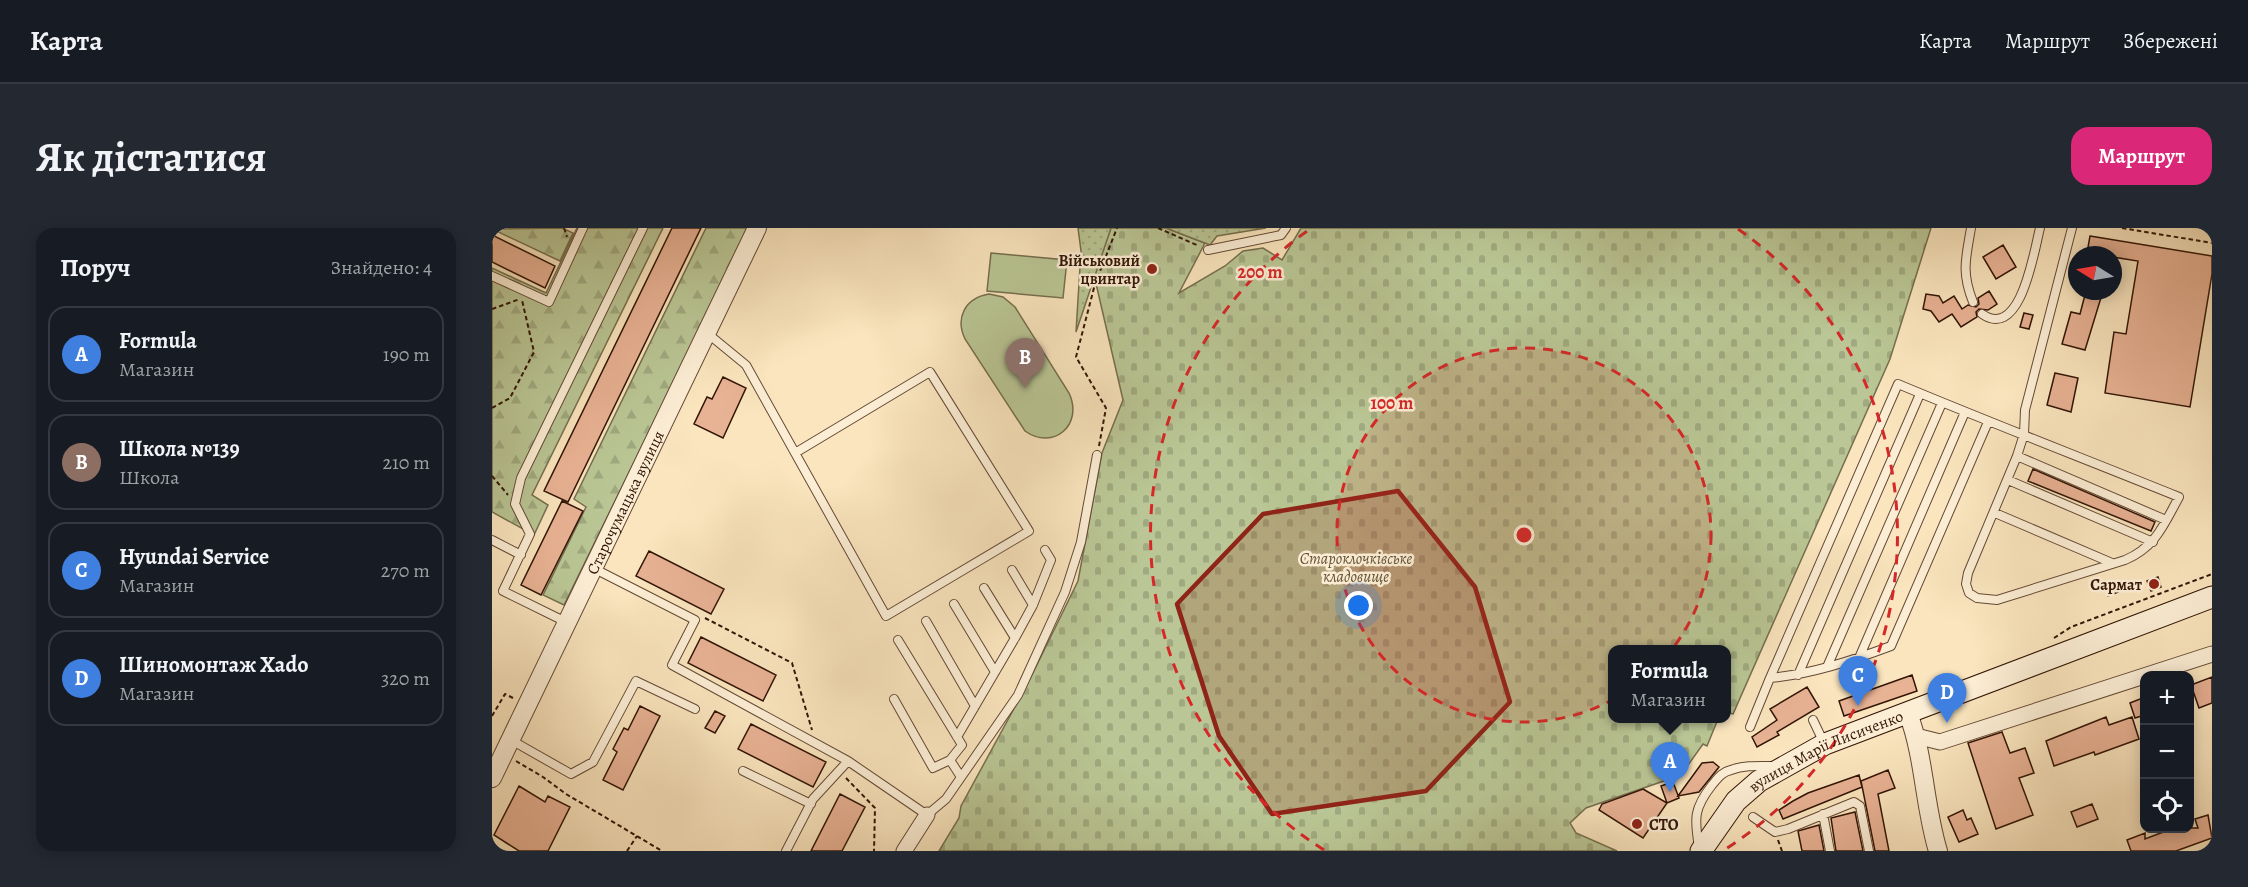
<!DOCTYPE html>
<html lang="uk">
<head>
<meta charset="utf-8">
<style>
  body { margin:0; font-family:Alegreya,serif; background:#242831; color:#f1f3f6 }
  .controls { position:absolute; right:18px; bottom:18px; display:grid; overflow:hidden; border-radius:12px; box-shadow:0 3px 15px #0003 }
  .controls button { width:54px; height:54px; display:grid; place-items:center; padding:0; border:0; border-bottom:2px solid #363941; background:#171b24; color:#f1f3f6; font:30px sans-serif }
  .compass { position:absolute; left:1576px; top:18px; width:54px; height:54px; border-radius:50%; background:#171b24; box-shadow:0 3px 15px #0003; rotate:281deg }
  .you { position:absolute; left:867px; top:378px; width:21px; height:21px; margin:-15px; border:4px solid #fff; border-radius:50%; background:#1a73e8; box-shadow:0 0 0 9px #1a73e833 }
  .badge { display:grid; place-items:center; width:39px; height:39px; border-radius:50%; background:#db2777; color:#fff; font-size:20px; font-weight:700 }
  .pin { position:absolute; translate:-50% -50px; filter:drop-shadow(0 2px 3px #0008) }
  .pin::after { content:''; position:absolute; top:32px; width:21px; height:18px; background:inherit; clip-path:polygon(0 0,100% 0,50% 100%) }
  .popup { position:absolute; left:1116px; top:417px; width:123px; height:78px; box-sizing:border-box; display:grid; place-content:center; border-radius:12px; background:#171b24; filter:drop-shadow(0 2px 4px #0005); font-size:20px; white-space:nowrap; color:#9ea1a6 }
  .popup b { font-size:22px; color:#f1f3f6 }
  .popup::after { content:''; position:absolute; left:50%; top:100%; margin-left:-12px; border:12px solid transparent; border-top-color:#171b24 }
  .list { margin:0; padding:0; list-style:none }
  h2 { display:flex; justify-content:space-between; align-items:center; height:78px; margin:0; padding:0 24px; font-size:26px }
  h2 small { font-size:20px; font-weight:400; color:#9ea1a6 }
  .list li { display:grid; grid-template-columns:39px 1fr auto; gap:18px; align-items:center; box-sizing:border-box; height:96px; margin:0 12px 12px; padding:0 12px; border:2px solid #363941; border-radius:18px }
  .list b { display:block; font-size:22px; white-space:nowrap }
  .list p { margin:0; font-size:20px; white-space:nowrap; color:#9ea1a6 }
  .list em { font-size:20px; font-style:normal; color:#9ea1a6 }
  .icon { flex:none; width:33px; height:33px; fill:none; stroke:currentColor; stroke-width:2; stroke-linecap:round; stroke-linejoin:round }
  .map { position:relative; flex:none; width:1720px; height:623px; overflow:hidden; border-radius:18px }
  header { display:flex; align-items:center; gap:36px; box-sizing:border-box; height:84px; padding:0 30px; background:#171b24; border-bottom:2px solid #363941 }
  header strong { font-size:28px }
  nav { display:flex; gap:33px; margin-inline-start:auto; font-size:21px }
  .intro { display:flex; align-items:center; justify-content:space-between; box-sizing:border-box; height:144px; padding:0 36px }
  h1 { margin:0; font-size:42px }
  .button { padding:15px 27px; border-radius:18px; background:#db2777; color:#fff; font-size:21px; font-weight:700 }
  main { display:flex; gap:36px; padding:0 36px }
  aside { flex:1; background:#171b24; border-radius:18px; box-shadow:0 3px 15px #0003 }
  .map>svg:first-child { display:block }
  .green { fill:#bac695; stroke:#766e4e; stroke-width:1.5 }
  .forest { fill:url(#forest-firs); stroke:#766e4e; stroke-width:1.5 }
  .cemetery { fill:url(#cemetery-stones); stroke:#766e4e; stroke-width:1.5 }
  .park { fill:url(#park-dots); stroke:#766e4e; stroke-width:1.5 }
  .building { fill:#e8b294; stroke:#321506; stroke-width:1.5 }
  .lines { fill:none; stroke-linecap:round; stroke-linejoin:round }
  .service-casing { stroke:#644934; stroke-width:10 }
  .minor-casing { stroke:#644934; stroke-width:17 }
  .tertiary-casing { stroke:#644934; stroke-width:20 }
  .secondary-casing { stroke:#321506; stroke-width:23 }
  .path { stroke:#321506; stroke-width:2; stroke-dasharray:4.5 3; stroke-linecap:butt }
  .service { stroke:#fceed5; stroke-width:8 }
  .minor { stroke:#fceed5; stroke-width:15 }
  .tertiary { stroke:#fceed5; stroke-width:18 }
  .secondary { stroke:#fceed5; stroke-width:21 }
  .marked { fill:#8f2418; fill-opacity:0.2; stroke:#8f2418; stroke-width:4.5; stroke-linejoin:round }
  .ring { fill:none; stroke:#d62828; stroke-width:3; stroke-dasharray:10 8 }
  .poi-dot { fill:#8f2418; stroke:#fceed5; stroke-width:2 }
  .labels { text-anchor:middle; stroke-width:5; stroke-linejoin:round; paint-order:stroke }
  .poi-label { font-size:16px; font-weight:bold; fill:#321506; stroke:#fceed5; text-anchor:end }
  .street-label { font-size:16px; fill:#321506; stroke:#fceed5 }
  .park-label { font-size:16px; font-style:italic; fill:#625338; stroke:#fceed5 }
  .centre { fill:#d62828; stroke:#fceed5; stroke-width:3 }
  .ring-label { font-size:18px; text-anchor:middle; font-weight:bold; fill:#d62828; stroke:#fceed5; stroke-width:5; stroke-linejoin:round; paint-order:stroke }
</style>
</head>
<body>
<header>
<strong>Карта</strong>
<nav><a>Карта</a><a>Маршрут</a><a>Збережені</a></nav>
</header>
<div class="intro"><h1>Як дістатися</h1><a class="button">Маршрут</a></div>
<main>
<aside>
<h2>Поруч<small>Знайдено: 4</small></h2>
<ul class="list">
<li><span class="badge" style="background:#3f7fe0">A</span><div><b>Formula</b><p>Магазин</p></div><em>190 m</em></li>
<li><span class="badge" style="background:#8d6e63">B</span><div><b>Школа №139</b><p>Школа</p></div><em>210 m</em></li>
<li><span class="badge" style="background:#3f7fe0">C</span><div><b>Hyundai Service</b><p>Магазин</p></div><em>270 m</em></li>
<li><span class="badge" style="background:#3f7fe0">D</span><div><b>Шиномонтаж Xado</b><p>Магазин</p></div><em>320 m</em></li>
</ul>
</aside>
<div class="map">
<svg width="1720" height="623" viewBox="0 0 1720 623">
  <defs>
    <pattern id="forest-firs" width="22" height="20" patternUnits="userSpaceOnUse" patternTransform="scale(1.5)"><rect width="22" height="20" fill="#bac695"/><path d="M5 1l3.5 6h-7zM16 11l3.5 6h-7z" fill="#a0a97f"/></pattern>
    <pattern id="cemetery-stones" width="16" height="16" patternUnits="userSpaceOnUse" patternTransform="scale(1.5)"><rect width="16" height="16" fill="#bac695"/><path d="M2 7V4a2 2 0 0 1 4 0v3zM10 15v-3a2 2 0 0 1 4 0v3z" fill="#a0a97f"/></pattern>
    <pattern id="park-dots" width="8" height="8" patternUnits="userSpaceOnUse" patternTransform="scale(1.5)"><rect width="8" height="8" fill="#bac695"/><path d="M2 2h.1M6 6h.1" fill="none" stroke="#a0a97f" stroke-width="1.8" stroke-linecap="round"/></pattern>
  </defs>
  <rect width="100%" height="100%" fill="#fae5be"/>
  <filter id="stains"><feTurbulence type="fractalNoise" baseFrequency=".00333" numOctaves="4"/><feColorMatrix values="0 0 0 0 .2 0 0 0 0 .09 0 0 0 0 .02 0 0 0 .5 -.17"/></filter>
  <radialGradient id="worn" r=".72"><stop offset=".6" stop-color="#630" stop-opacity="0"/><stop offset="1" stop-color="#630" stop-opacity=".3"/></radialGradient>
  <path class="green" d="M499 25 575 32 571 70 495 63Z
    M497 66 511 69 523 79 577 165C592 197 561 223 533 203L473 111C463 90 473 70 497 66Z"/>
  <path class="forest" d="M70 0 81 5 68 33 0 1Z
    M85 0H171L40 267 56 277 42 307 0 284V40L54 65Z
    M214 0H257L72 377 51 367 94 279 82 271Z"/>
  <path class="cemetery" d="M619 0H674L713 15 687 65 733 38 751 23 771 20 790 32 809 0H1439L1398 131 1241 486 1235 484V422H1121V490L1226 491 1215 518 1211 516 1189 547 1094 580 1078 595 1084 605 1125 623H447L467 590 469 578 537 453 586 353 610 225 631 172 602 47Z"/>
  <path class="park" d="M586 0H619L584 104 589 23Z
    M674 0H774L725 8 718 17Z"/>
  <path class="building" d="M180 0H209L76 274 52 263Z
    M0 7 63 38 53 60 0 34Z
    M1598 8 1720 28V46L1698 179 1613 165 1622 104 1634 106 1646 33 1621 29V27L1595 25Z
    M1511 17 1524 39 1504 51 1491 29Z
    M1497 63 1505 76 1496 82 1487 81 1484 84 1485 89 1469 99 1460 86 1447 94 1439 83 1431 81 1434 66 1447 68 1451 75 1462 68 1470 81 1476 77 1484 79 1487 76 1486 70Z
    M1594 63H1611L1593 122 1570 116 1579 84 1588 86Z
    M1532 85 1541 87 1537 101 1528 99Z
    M1563 145 1586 150 1579 184 1555 177Z
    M231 149 254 160 231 210 202 196 215 169 220 171Z
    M1541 241 1663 294 1659 303 1536 253Z
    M70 273 91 283 49 367 29 357Z
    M157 323 232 361 219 386 144 348Z
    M1666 349 1669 359 1659 363 1655 353Z
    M1622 354 1626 364 1616 368 1613 358Z
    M209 409 284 447 271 473 196 435Z
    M1420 447 1425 463 1352 488 1347 473Z
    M1720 449V475L1707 480 1699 457Z
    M1315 459 1327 479 1285 504 1287 507 1265 519 1260 509 1285 492 1278 481Z
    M1653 469V487L1643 490 1638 475Z
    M148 478 168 488 131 562 111 552 125 524 121 521 132 500 136 502Z
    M223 483 233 488 223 505 213 500Z
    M1614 489 1617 497 1640 489 1647 511 1603 527 1602 524 1562 538 1554 513Z
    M259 496 334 534 321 559 246 521Z
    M1510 504 1518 525 1533 520 1542 545 1527 550 1541 587 1504 601 1476 515Z
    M1221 534 1227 539 1207 564 1186 568 1210 535Z
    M1396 542 1403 560 1386 566 1397 623H1383L1369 553Z
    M1367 547 1370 559 1291 591 1287 582 1301 573 1316 565Z
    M1181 554 1187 570 1175 575 1169 558Z
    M27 558 53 574 56 568 78 579 56 623H27L2 607Z
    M1151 561 1175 575 1151 610 1107 582 1110 576Z
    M348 566 373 579 350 623H319Z
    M1600 576 1606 591 1585 599 1579 584Z
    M1471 582 1475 592 1479 590 1486 606 1467 614 1456 589Z
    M1363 584 1371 623H1344L1339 590Z
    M1716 587 1720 610 1684 623H1639L1635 612 1653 605V611L1682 600H1706L1703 591Z
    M1327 597 1332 623H1310L1306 603Z"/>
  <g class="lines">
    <defs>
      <path id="service" d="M1479 0C1474 30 1469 44 1481 74
        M716 22 789 7 794 0
        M0 48 57 74 91 0
        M1490 86C1529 113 1542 23 1548 0
        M215 105 254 137 394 388 537 303 438 144 303 225
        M1525 228 1674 292
        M1516 252 1661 314
        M1503 285 1620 335
        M0 312 29 327
        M101 340 203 392 180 437 356 533
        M520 342 541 377
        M492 360 523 410
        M462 376 503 444
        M434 393 483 478
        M74 394 11 363 38 306 23 276 29 250 151 0
        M1367 430 1473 184
        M1335 439 1450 175
        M1306 447 1428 166
        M1278 450 1406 156C1499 195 1593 231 1687 269 1672 296 1664 319 1633 332L1505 372 1485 370 1477 365 1474 356 1476 345 1525 228 1532 206 1533 182 1580 0
        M402 471 441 540 458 532 470 517 406 412
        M1321 492 1332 515
        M1258 499 1278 450C1320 446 1359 433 1399 418L1496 194
        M465 509 523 410 541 377 559 332 553 322
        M19 512 79 546 101 534 144 453 203 481
        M458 532 469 549
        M251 543 319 576
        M1331 586 1338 623
        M1261 589 1283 604 1296 601 1362 574 1368 578 1377 623
        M1207 619C1202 590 1202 580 1220 557 1226 550 1230 544 1239 542 1252 537 1267 538 1282 538
        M294 623 321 571 356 533 435 587 454 571 526 467 573 364 589 314 605 227"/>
      <path id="minor" d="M1424 508 1448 514 1720 426
        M412 623 435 587"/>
      <g id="tertiary">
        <path d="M1416 485C1433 531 1432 577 1446 623"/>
        <path id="s1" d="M0 550 265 0"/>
      </g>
      <g id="secondary">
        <path id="s2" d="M1209 623 1244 573 1267 553 1333 516 1720 369"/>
      </g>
    </defs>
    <use href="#service" class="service-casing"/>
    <use href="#minor" class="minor-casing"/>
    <use href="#tertiary" class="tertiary-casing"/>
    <use href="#secondary" class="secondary-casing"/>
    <path class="path" d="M72 0 75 9
      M666 0 707 18
      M1630 0 1720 15
      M0 81 28 71
      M0 180 18 170 42 124 30 72
      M607 218 614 180 584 129 603 56 625 0
      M0 248 16 267
      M213 390 300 435 320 502
      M1562 410 1579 399 1720 346
      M0 488 13 466 21 470
      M24 533 51 549 74 566 170 623
      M354 550 383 580 382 623
      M1286 612 1290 623
      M135 623 145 608"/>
    <use href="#service" class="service"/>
    <use href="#minor" class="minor"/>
    <use href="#tertiary" class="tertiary"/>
    <use href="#secondary" class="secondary"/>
  </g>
  <path class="marked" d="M906 263 983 359 1018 474 934 563 780 586 727 508 685 376 771 286Z"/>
  <circle cx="1032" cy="307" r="187" fill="#d62828" fill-opacity=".12"/>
  <g class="ring">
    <circle cx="1032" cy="307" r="187"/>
    <path d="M832 622A373 373 0 0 1 818 1M1246 1A373 373 0 0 1 1232 622"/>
  </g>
  <g class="poi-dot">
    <circle cx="660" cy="41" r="6"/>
    <circle cx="1662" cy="356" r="6"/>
    <circle cx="1145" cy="596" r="6"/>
  </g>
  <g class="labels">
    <g class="poi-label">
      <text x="648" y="38">Військовий<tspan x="648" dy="18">цвинтар</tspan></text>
      <text x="1650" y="362">Сармат</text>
      <text x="1157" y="602" text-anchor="start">СТО</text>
    </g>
    <g class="street-label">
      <text dy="6" stroke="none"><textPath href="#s1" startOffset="306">Старочумацька вулиця</textPath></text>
      <text dy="6" stroke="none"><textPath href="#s2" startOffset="165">вулиця Марії Лисиченко</textPath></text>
    </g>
    <g class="park-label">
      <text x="864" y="336">Староклочківське<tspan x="864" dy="18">кладовище</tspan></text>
    </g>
  </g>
  <circle cx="1032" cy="307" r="9" class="centre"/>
  <g class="ring-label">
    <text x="768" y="50">200 m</text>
    <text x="900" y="181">100 m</text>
  </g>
  <rect width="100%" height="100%" filter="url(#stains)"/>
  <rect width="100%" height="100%" fill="url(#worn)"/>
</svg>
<div class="controls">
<button>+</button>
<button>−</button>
<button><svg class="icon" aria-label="locate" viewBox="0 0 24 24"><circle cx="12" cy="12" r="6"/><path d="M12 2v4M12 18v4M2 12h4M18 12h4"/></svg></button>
</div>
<svg class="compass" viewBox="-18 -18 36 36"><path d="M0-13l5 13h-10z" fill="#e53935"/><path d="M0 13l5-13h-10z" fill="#9ea1a6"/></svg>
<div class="you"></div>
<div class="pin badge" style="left:1178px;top:564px;background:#3f7fe0">A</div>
<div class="popup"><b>Formula</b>Магазин</div>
<div class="pin badge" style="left:533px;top:160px;background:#8d6e63">B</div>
<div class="pin badge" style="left:1366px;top:478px;background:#3f7fe0">C</div>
<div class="pin badge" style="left:1455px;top:495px;background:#3f7fe0">D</div>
</div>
</main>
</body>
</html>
